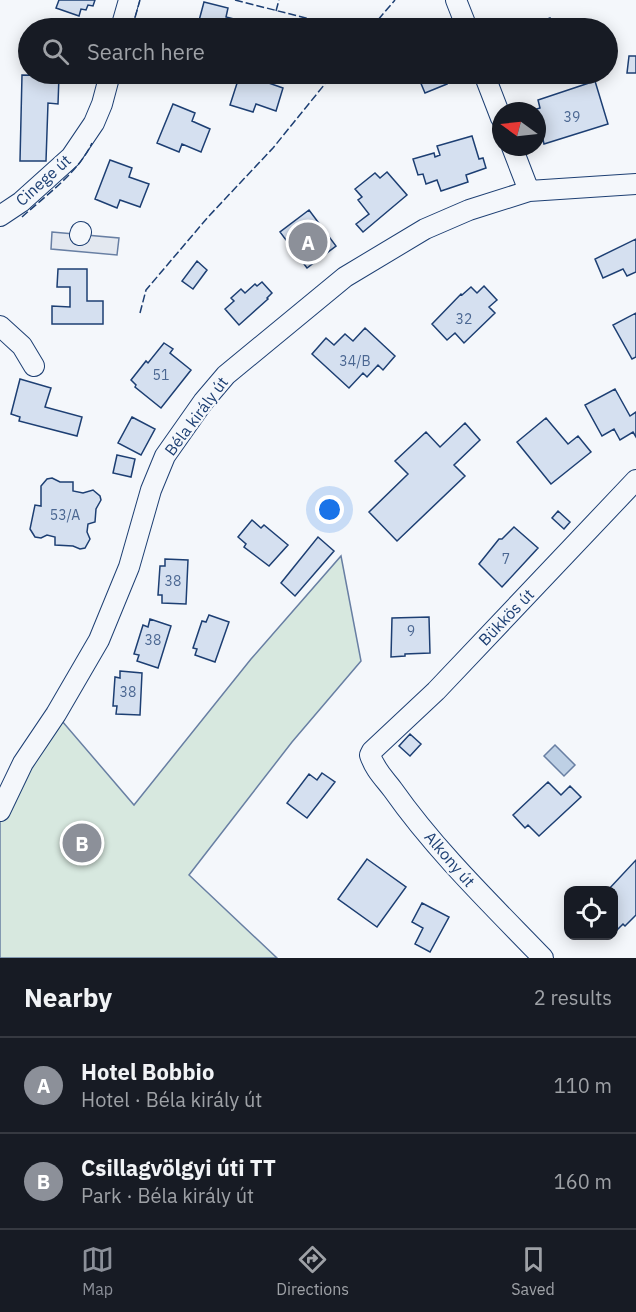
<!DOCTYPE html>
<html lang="en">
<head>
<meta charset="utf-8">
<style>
  body { margin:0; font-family:"IBM Plex Sans",sans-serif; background:#242831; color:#f1f3f6 }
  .controls { position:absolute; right:18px; bottom:18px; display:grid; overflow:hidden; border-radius:12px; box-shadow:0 3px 15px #0003 }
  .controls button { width:54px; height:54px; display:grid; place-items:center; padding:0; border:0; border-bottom:2px solid #363941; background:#171b24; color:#f1f3f6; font:30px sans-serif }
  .compass { position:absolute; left:492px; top:102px; width:54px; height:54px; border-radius:50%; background:#171b24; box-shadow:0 3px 15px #0003; rotate:285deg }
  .you { position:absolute; left:330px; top:510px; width:21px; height:21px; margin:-15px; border:4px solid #fff; border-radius:50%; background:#1a73e8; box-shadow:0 0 0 9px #1a73e833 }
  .badge { display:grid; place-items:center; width:39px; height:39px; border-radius:50%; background:#8c9099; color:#fff; font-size:20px; font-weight:700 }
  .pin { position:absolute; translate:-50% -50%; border:3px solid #fff; box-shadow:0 2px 6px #0006 }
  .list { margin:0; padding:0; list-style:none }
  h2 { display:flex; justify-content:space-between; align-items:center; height:78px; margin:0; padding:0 24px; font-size:26px }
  h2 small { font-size:20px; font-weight:400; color:#9ea1a6 }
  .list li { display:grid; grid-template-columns:39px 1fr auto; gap:18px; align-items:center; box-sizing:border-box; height:96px; padding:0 24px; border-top:2px solid #363941 }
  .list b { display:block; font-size:22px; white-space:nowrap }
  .list p { margin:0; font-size:20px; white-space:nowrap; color:#9ea1a6 }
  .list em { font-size:20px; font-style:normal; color:#9ea1a6 }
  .icon { flex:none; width:33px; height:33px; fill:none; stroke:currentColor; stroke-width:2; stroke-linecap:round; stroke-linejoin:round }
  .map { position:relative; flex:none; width:636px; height:958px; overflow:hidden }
  .search { position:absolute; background:#171b24; box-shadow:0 3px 15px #0003; left:18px; right:18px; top:18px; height:66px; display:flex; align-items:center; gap:15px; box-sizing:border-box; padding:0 21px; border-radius:33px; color:#9ea1a6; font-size:22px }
  .sheet { height:270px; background:#171b24 }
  nav { display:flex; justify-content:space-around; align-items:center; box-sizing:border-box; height:84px; border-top:2px solid #363941; background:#171b24; font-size:16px; color:#9ea1a6 }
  nav a { display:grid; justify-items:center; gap:3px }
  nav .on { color:#8c9099 }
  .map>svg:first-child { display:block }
  .green { fill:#d7e8df; stroke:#687fa3; stroke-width:1.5 }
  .parking { fill:#e3e8f0; stroke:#687fa3; stroke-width:1.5 }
  .water { fill:#bed0e5; stroke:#687fa3; stroke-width:1.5 }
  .building { fill:#d5e0f0; stroke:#1d3f73; stroke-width:1.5 }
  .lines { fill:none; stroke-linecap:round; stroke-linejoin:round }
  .minor-casing { stroke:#1d3f73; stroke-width:22 }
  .minor { stroke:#f4f7fb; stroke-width:20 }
  .fence { stroke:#1d3f73; stroke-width:1.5; stroke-dasharray:8 3; stroke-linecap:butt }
  .labels { text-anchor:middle; stroke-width:4.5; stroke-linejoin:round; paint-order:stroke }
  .number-label { font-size:14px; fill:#4b6792 }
  .street-label { font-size:16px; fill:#1d3f73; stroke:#f4f7fb }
</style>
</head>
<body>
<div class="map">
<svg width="636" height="958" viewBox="0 0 636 958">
  <rect width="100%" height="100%" fill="#f4f7fb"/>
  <path class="green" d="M341 556 361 661 292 742 189 875 277 958H0V811L56 714 134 805 251 659Z"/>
  <path class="parking" d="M52 232 119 238 117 255 51 249Z"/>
  <path class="water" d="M555 745 575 765 564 776 544 756Z"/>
  <path class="building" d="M59 0H95L93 6 88 5 86 10 81 9 79 16 56 8Z
    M204 2 228 8 226 17 246 22 244 28H197Z
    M550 18 553 28H532L531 25Z
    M629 56H636V73H627Z
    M131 74H153L151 82 130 78Z
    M240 74H266L263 81 283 88 276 111 256 104 253 112 230 105Z
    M417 74H443L447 84 425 93Z
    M22 75 59 76 58 104 48 103 46 161H20Z
    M595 81 608 124 544 144 542 135 537 137V111H530L540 108 538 100Z
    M173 104 195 113 192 121 210 129 201 152 182 144 179 152 157 143Z
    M472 136 479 159 483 158 486 168 466 175 468 182 441 191 437 180 426 184 423 174 418 175 413 159 434 153 435 157 440 155 437 146Z
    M110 160 132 168 129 177 149 184 140 207 120 200 117 208 95 199Z
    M387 172 407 195 363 232 356 224 369 214 358 200 362 197 355 189 375 173 380 178Z
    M309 210 336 246 307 268 280 232Z
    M636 239V272L627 276 623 269 603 278 595 259Z
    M197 261 207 270 193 289 182 281Z
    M58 269H87V301H103V324H52V306L70 307V287H57Z
    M262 282 272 293 267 298 268 299 239 325 225 309 234 301 231 298 241 289 245 293 255 284 257 286Z
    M484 286 497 300 489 307 495 313 464 343 455 333 447 340 432 324 461 294 462 295 471 287 477 293Z
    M636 313V357L632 359 613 325Z
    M365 328 395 356 383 370 378 365 367 377 363 373 349 388 312 354 326 338 334 345 345 334 353 341Z
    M164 343 173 349 170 353 191 370 161 408 135 387 136 385 131 380 146 361 148 363Z
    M20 379 51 388 45 407 82 417 77 436 19 421 20 417 11 414Z
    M615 389 630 416 636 412V437L633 432 620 440 614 429 602 436 585 405Z
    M132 417 155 429 141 455 118 443Z
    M546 418 568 444 578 436 591 452 551 484 517 442Z
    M465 423 480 440 454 465 465 476 397 541 369 512 408 474 395 461 426 432 440 447Z
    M117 455 135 459 131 477 113 473Z
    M52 478 60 482H73V491L83 493 93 490 100 496 101 500 96 509 95 522 88 524 87 532 90 539 85 548 80 549 73 546 55 545V537L47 535 41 538 35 537 30 529 35 505 41 506V486L47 479Z
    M558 511 570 522 564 529 552 518Z
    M252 520 261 528 264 525 288 545 269 566 244 547 246 544 238 537Z
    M514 527 538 548 502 587 479 564 499 539H502Z
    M318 537 334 551 295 596 281 583Z
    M165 559 188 560 186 604 162 603V595H158L160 566H165Z
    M209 615 229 622 215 662 195 655 197 649 193 648 202 621 206 622Z
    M429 617 430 653 405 654V656L391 657 392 618Z
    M150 619 171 626 158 668 137 661 139 655 134 654 143 625 148 627Z
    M120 671 142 673 140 715 116 714 117 706H113L115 677 120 678Z
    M410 734 421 744 410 756 399 746Z
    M322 773 335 782 307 818 287 803 309 774 317 780Z
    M548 782 561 795 570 786 581 797 539 836 528 825 525 828 513 815Z
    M367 859 406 887 377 927 338 899Z
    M636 860V915L625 926 623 924 614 933V890H608Z
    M422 903 449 917 430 952 415 944 423 928 412 922Z"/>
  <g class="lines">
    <defs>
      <path id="minor" d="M456 0 467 28
        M121 28 129 0
        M484 74 501 118
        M512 147 529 191
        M0 216 21 202 71 157 94 123 102 104 110 74
        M80 235 81 232
        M0 326 22 346 34 366
        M0 811 23 763 56 714 99 640 129 567 151 490 165 456 203 402 226 375 345 277 425 229 469 210 529 191 636 184
        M543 958C491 904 436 851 393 790 384 778 375 770 370 755L372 751 436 691 636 480"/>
    </defs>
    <use href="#minor" class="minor-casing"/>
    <use href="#minor" class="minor"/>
    <path class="fence" d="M235 0 345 28
      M276 11 279 0
      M132 28 140 0
      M371 28 395 0
      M22 217C46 195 78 173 92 143
      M140 313 146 290 208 217 273 148 333 74"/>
  </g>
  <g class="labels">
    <g class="number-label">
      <text x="572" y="122">39</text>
      <text x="464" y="324">32</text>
      <text x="355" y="366">34/B</text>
      <text x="161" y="380">51</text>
      <text x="65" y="520">53/A</text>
      <text x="506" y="564">7</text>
      <text x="173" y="586">38</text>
      <text x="411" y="636">9</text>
      <text x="153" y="645">38</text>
      <text x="128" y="697">38</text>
    </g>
    <g class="street-label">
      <text transform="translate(43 180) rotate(-42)" y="6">Cinege út</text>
      <text transform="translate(196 416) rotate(-53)" y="6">Béla király út</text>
      <text transform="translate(506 617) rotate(-46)" y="6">Bükkös út</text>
      <text transform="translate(450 859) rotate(49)" y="6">Alkony út</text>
    </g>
  </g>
</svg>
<div class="controls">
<button><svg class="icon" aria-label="locate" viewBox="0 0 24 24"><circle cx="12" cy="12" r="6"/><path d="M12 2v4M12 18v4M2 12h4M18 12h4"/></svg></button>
</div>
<svg class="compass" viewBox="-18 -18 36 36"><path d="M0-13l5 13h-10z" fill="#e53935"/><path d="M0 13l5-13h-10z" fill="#9ea1a6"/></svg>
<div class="you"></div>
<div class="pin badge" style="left:308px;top:242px">A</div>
<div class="pin badge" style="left:82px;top:843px">B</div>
<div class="search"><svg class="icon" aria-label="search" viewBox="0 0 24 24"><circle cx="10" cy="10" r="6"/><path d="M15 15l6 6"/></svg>Search here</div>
</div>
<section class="sheet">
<h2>Nearby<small>2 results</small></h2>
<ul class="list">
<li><span class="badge">A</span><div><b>Hotel Bobbio</b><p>Hotel · Béla király út</p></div><em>110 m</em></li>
<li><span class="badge">B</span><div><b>Csillagvölgyi úti TT</b><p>Park · Béla király út</p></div><em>160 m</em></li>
</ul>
</section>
<nav>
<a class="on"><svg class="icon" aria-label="map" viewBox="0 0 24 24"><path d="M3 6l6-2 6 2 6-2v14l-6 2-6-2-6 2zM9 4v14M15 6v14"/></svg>Map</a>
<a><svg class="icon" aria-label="directions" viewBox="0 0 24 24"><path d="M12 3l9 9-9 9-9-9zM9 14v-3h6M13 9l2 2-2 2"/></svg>Directions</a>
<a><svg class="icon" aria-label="saved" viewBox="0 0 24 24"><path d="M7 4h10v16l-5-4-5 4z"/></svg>Saved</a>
</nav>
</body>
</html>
